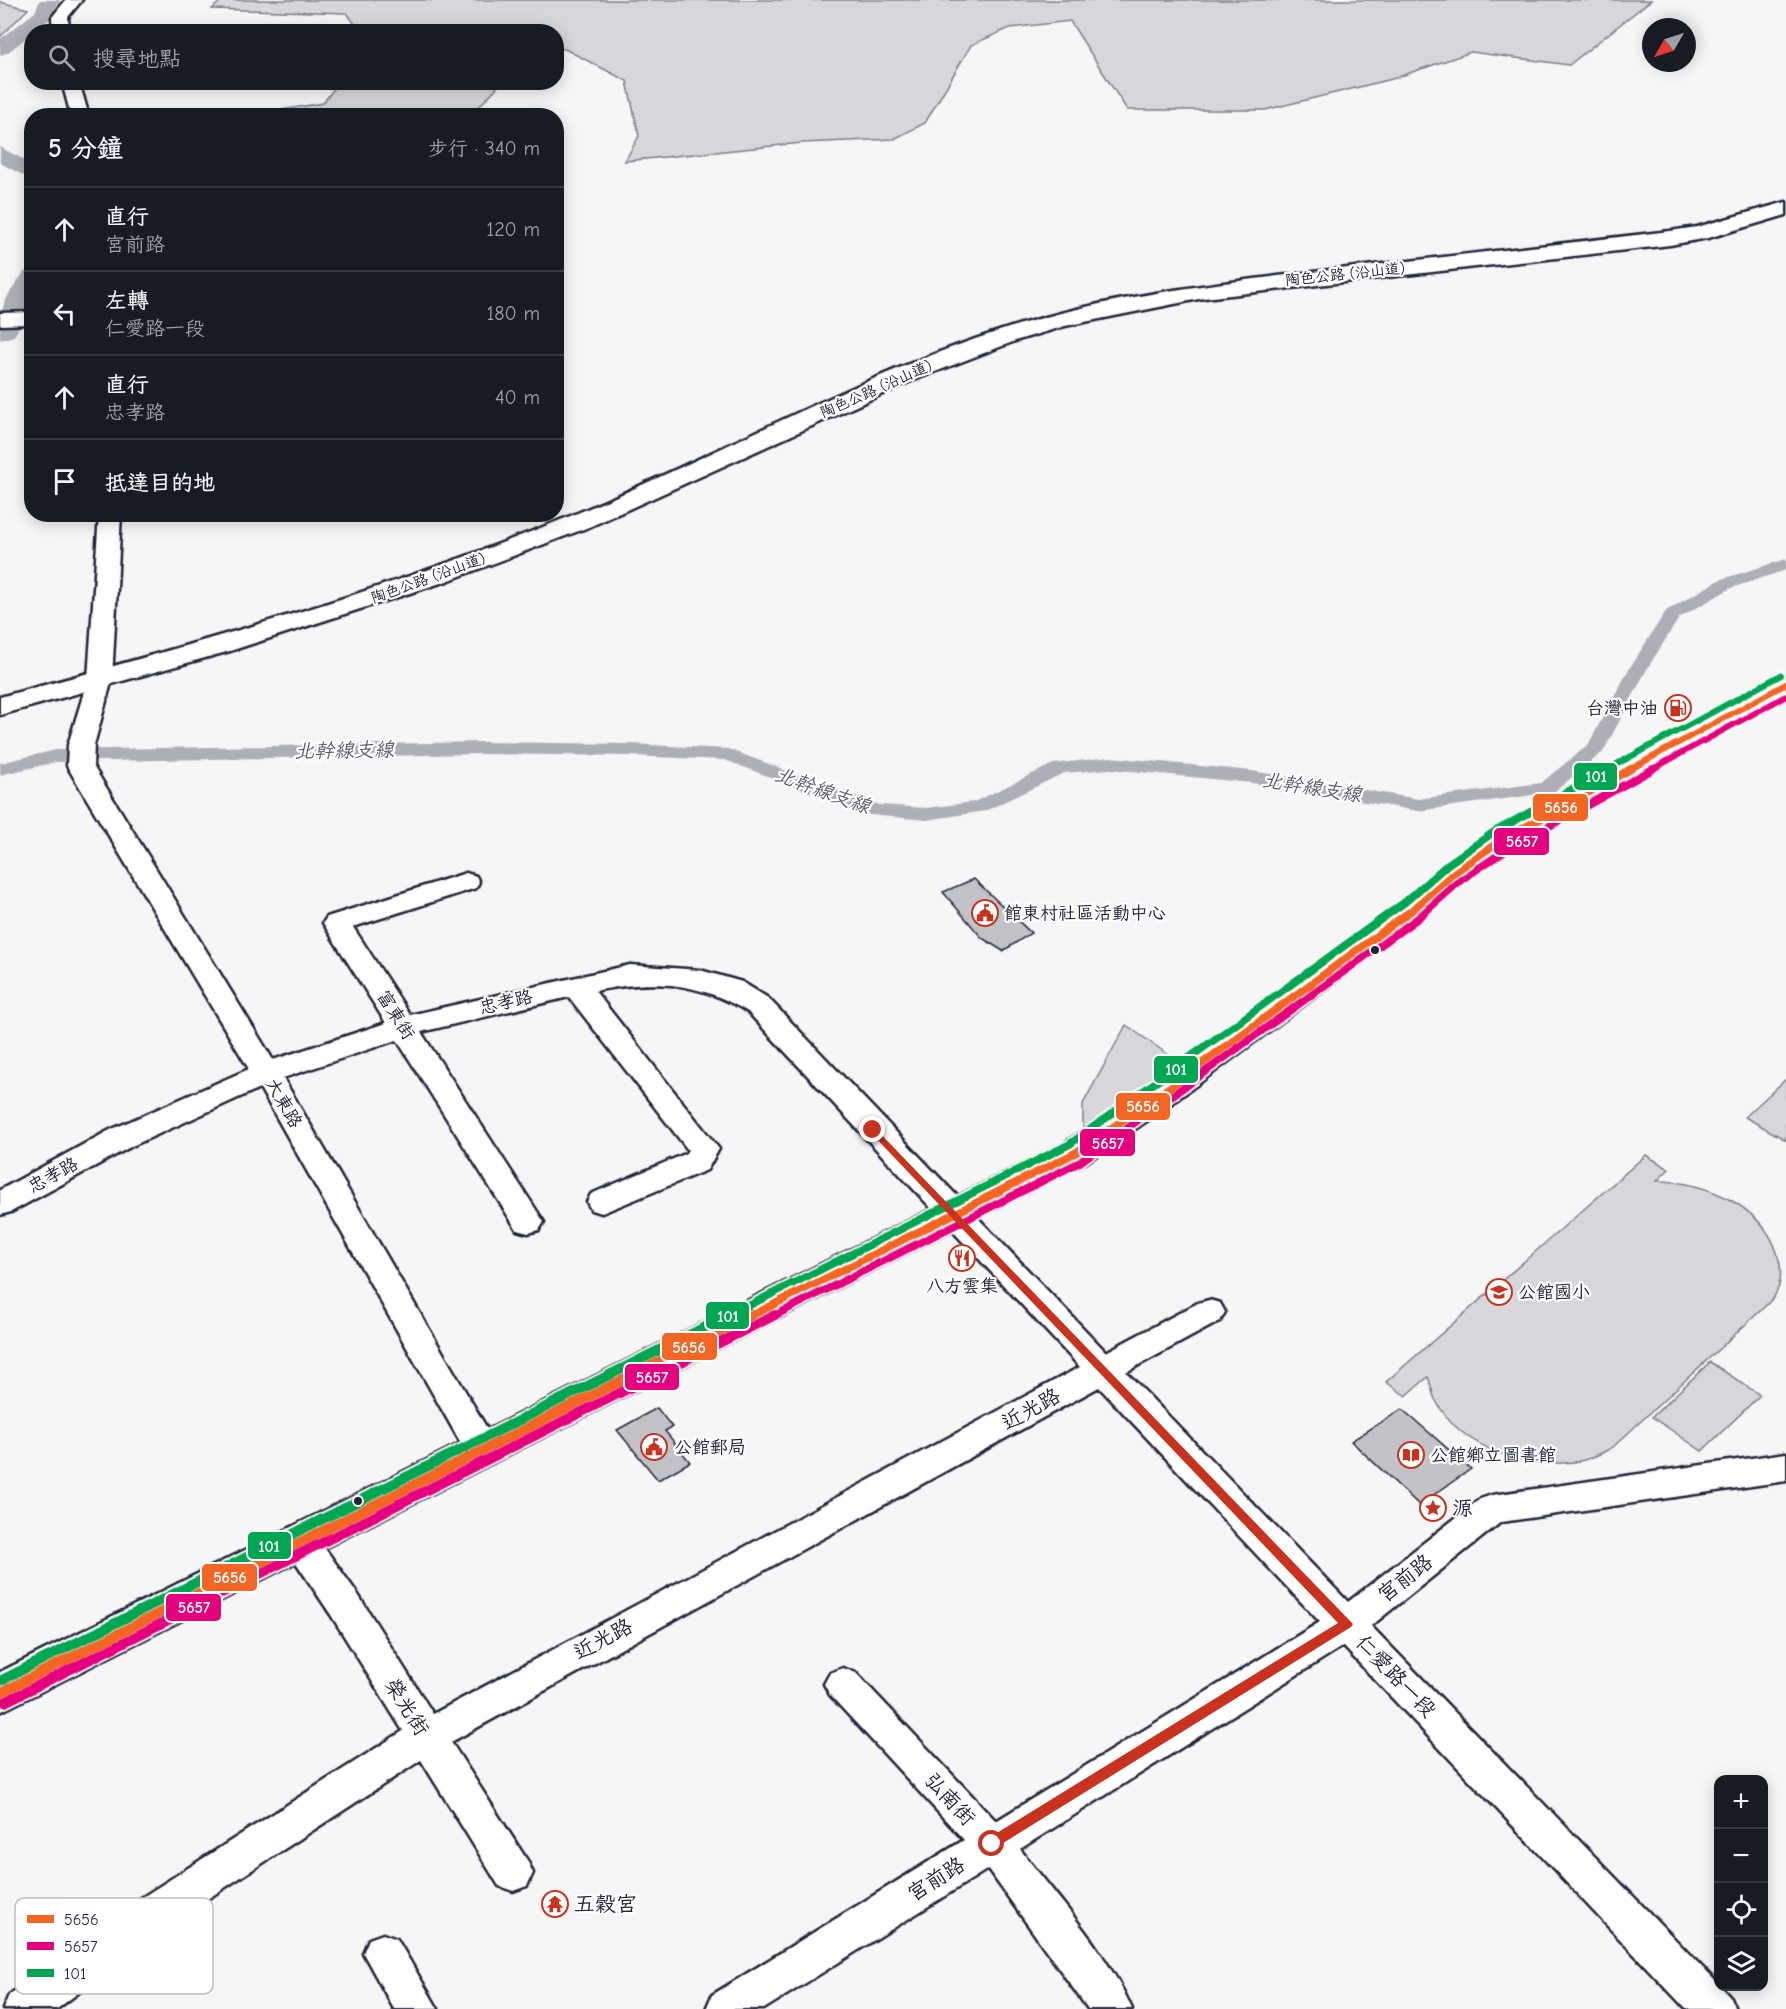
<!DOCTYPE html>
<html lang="zh-TW">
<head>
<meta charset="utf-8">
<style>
  body { margin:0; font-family:"Comic Neue","LXGW WenKai TC",sans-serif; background:#20242c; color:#f1f3f6 }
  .controls { position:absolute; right:18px; bottom:18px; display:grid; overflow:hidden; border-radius:12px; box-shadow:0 3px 15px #0003 }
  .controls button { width:54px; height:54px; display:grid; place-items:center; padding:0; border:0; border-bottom:2px solid #363941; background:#171b24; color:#f1f3f6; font:30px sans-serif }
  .compass { position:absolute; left:1642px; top:18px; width:54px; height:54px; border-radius:50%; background:#171b24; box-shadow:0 3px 15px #0003; rotate:231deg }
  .stop { position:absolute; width:18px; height:18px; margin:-14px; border:4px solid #c8321e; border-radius:50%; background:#fff }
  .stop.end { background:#c8321e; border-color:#fff; box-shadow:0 2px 6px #0008 }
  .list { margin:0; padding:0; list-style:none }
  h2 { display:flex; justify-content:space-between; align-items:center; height:78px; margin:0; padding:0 24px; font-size:26px }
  h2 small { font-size:20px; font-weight:400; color:#9ea1a6 }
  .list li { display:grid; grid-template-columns:39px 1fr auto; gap:18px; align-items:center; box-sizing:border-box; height:84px; padding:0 24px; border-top:2px solid #363941 }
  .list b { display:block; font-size:22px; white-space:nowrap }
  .list p { margin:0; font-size:20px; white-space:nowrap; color:#9ea1a6 }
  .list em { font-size:20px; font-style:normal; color:#9ea1a6 }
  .icon { flex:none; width:33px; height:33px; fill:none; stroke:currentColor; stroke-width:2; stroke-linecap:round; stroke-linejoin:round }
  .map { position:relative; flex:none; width:1786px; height:2009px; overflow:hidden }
  .search { position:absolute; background:#171b24; box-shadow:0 3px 15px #0003; left:24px; top:24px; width:540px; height:66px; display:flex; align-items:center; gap:15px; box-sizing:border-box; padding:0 21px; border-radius:24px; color:#9ea1a6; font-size:22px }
  .panel { position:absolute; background:#171b24; box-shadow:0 3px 15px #0003; left:24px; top:108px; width:540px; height:414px; border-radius:24px }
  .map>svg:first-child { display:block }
  .green { fill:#d7d7db; stroke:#7c7c8b; stroke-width:1.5 }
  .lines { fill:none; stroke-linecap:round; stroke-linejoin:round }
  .canal { fill:#aeaeb7; fill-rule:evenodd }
  .river { fill:#aeaeb7; fill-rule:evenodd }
  .building { fill:#c2c2c9; stroke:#22223b; stroke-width:1.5 }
  .minor-casing { stroke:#22223b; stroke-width:5 }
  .major-casing { stroke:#22223b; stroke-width:5 }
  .minor { fill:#fff; fill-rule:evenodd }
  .major { fill:#fff; fill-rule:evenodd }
  .bus-1-far2-casing { stroke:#fff; stroke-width:10 }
  .bus-1-far1-casing { stroke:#fff; stroke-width:12 }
  .bus-1-casing { stroke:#fff; stroke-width:14 }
  .bus-2-far2-casing { stroke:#fff; stroke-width:10 }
  .bus-2-far1-casing { stroke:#fff; stroke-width:12 }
  .bus-2-casing { stroke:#fff; stroke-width:14 }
  .bus-3-far2-casing { stroke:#fff; stroke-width:10 }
  .bus-3-far1-casing { stroke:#fff; stroke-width:12 }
  .bus-3-casing { stroke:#fff; stroke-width:14 }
  .bus-1-far2 { stroke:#f26522; stroke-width:6 }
  .bus-1-far1 { stroke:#f26522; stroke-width:8 }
  .bus-1 { stroke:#f26522; stroke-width:10 }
  .bus-2-far2 { stroke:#e5007d; stroke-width:6 }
  .bus-2-far1 { stroke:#e5007d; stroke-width:8 }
  .bus-2 { stroke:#e5007d; stroke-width:10 }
  .bus-3-far2 { stroke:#00a651; stroke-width:6 }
  .bus-3-far1 { stroke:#00a651; stroke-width:8 }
  .bus-3 { stroke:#00a651; stroke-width:10 }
  .route { fill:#c8321e }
  .bus-dot { fill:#22223b; stroke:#fff; stroke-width:2 }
  .labels { text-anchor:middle; stroke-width:4.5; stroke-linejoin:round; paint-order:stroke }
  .far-street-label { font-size:15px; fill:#22223b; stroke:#fff }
  .poi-label { font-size:18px; fill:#22223b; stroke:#fff; text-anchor:start }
  .street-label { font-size:18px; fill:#22223b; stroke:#fff }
  .water-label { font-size:20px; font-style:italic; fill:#5a5a6d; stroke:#fff }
  .near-street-label { font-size:21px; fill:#22223b; stroke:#fff }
  .near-poi-label { font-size:21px; fill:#22223b; stroke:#fff; text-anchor:start }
  .key { fill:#fff; stroke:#bdbdc4; stroke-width:1.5 }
  .key-label { font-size:16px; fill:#22223b }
  .line-badge { stroke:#fff; stroke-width:2 }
  .badge-label { font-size:16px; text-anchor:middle; font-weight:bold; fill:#fff }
</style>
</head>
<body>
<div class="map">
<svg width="1786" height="2009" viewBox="0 0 1786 2009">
  <rect width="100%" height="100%" fill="#f6f6f7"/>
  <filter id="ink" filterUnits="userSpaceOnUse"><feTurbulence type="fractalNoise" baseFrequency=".0167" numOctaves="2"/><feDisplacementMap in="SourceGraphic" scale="12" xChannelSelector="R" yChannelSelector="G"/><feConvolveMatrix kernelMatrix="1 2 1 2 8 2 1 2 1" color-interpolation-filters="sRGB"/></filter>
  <g filter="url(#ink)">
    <path class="green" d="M222 0H1651L1569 65 1471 52 1392 79 1265 110H1127L1070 21 1010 28 971 45 925 123 894 139 802 143 625 161 639 136 627 81 565 49H557L556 32 360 31 347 13 212 9Z
      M0 2 28 9 0 37Z
      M338 83V82L501 83 471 115H252L323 103Z
      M1126 1025 1183 1065 1152 1088 1083 1129V1104Z
      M1786 1079V1140L1745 1117Z
      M1646 1155 1669 1169 1657 1181C1706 1181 1768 1208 1779 1260 1782 1271 1781 1285 1775 1295 1771 1301 1764 1307 1759 1312L1613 1447C1604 1452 1594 1458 1584 1460 1532 1472 1460 1450 1435 1399 1432 1393 1431 1384 1428 1377L1406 1396 1386 1382Z
      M1710 1362 1760 1395 1702 1451 1652 1417Z"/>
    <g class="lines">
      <path class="canal" d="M1786 559V570L1731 588 1679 618 1647 669 1603 752 1554 792 1418 811 1252 783 1110 769 1064 773 985 811 926 820 870 815 725 760 631 756 480 754 56 762 0 775V763L56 750 480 742 631 744 728 749 880 805 926 808 974 802 1053 764 1110 757 1252 771 1418 799 1541 783 1588 745 1629 669 1666 611 1719 580Z"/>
      <path class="river" d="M40 0H60L50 19 7 53 0 55V39L35 12Z
        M0 147 32 164V180L0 163Z
        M32 270V296L17 331 14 336 0 340C0 305 4 300 24 272Z"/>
    </g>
    <path class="building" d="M974 879 1031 933 1003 951 982 938 943 892Z
      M657 1408 672 1427 665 1431 690 1462 658 1480 617 1430Z
      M1402 1409 1471 1469 1419 1505 1351 1441Z"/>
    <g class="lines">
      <defs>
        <path id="minor" d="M66 0H82L68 17 69 32H53L52 17Z
          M62 82H79L89 116H71Z
          M32 312V324L0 325V313Z
          M99 514H121L112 679 94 745 93 766 273 1060 386 1023 323 923 327 917 466 873 476 876 479 882 476 888 353 927 410 1015 630 965 700 970 742 982 768 998 1106 1352 1198 1303 1209 1300 1220 1303 1225 1312 1220 1321 1126 1372 1348 1602 1480 1499 1492 1495 1786 1453V1481L1501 1522 1371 1626 1729 1995 1735 2009H1686L1343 1646 1020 1849C1058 1899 1106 1950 1132 2009H1088L988 1869 764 2009H706L712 1995 964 1840 830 1695 824 1684 830 1673 843 1668 856 1673 996 1821 1320 1622 1099 1387 451 1742 527 1860 533 1873 527 1886 513 1891 499 1886 421 1760 169 1924 57 2009H3L9 1995 141 1898 403 1731 331 1615 289 1552 283 1542 289 1532 301 1527 313 1532 357 1593 433 1714 1080 1367 748 1012C698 981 651 979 595 991L719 1149 707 1170 602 1213 591 1210 587 1202 591 1194 685 1154 688 1150 569 997 421 1032 544 1222 539 1230 528 1233 517 1230 397 1040 283 1078 500 1451 495 1461 483 1465 471 1461 260 1088 132 1146 11 1212 0 1215V1190L110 1130 249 1069 67 766 68 745 88 679Z
          M383 1934 397 1939 438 2009H394L363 1953 369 1939Z"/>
        <path id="major" d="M1786 202V215L1708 238 1670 245 1204 298 1065 326 1018 340 909 382 589 527 447 581 230 651 0 715V697C192 645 384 592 568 517 722 454 868 369 1028 322 1130 292 1234 281 1339 269 1449 256 1560 244 1670 231L1697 227Z
          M1786 676V696L1511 848 1466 879 1423 917 1160 1112 1087 1162 0 1712V1672L1063 1144 1136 1094 1401 903 1444 865 1489 834 1776 678Z"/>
      </defs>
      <use href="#minor" class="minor-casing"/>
      <use href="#major" class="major-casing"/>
      <use href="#minor" class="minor"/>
      <use href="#major" class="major"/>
      <defs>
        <path id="bus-1-far2" d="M1629 770 1786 684"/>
        <path id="bus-1-far1" d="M749 1317 1075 1153 1148 1103 1412 910 1455 872 1500 841 1631 769"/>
        <path id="bus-1" d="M0 1693 752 1315"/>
        <path id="bus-2-far2" d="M1651 770 1786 696"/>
        <path id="bus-2-far1" d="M772 1317 1080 1162 1418 918 1461 880 1506 850 1653 769"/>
        <path id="bus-2" d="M5 1702 775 1315"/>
        <path id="bus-3-far2" d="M1606 770 1781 675"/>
        <path id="bus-3-far1" d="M726 1317 1070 1144 1405 902 1448 864 1494 832 1609 769"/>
        <path id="bus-3" d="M0 1681 729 1315"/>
      </defs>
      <use href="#bus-1-far2" class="bus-1-far2-casing"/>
      <use href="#bus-1-far1" class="bus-1-far1-casing"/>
      <use href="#bus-1" class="bus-1-casing"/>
      <use href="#bus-2-far2" class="bus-2-far2-casing"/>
      <use href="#bus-2-far1" class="bus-2-far1-casing"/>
      <use href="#bus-2" class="bus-2-casing"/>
      <use href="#bus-3-far2" class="bus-3-far2-casing"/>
      <use href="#bus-3-far1" class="bus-3-far1-casing"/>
      <use href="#bus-3" class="bus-3-casing"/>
      <use href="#bus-1-far2" class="bus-1-far2"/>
      <use href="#bus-1-far1" class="bus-1-far1"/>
      <use href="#bus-1" class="bus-1"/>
      <use href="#bus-2-far2" class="bus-2-far2"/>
      <use href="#bus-2-far1" class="bus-2-far1"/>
      <use href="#bus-2" class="bus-2"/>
      <use href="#bus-3-far2" class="bus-3-far2"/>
      <use href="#bus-3-far1" class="bus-3-far1"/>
      <use href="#bus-3" class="bus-3"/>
    </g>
  </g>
  <path class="route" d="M873 1126 1353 1624 1351 1627 992 1850 987 1848V1839L1338 1623 870 1132V1127Z"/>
  <defs>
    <symbol id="fuel-ring" viewBox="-11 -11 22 22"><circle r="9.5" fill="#fff" stroke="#c8321e" stroke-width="1.5"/><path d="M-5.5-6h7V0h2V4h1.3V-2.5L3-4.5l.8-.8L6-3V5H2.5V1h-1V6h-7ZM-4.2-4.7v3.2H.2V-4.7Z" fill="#c8321e"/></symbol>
    <symbol id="civic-ring" viewBox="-11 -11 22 22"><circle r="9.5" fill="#fff" stroke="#c8321e" stroke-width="1.5"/><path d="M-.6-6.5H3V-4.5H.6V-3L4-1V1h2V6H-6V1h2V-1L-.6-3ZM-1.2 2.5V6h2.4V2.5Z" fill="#c8321e"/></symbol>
    <symbol id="restaurant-ring" viewBox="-11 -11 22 22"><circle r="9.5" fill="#fff" stroke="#c8321e" stroke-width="1.5"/><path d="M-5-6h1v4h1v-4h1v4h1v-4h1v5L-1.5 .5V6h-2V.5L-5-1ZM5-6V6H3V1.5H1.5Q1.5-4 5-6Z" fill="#c8321e"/></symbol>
    <symbol id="school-ring" viewBox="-11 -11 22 22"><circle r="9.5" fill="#fff" stroke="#c8321e" stroke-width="1.5"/><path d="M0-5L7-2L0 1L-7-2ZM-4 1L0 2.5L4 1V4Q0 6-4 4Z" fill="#c8321e"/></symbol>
    <symbol id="library-ring" viewBox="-11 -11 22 22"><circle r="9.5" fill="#fff" stroke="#c8321e" stroke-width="1.5"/><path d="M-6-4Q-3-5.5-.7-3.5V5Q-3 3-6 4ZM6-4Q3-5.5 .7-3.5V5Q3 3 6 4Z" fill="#c8321e"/></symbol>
    <symbol id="sight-ring" viewBox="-11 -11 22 22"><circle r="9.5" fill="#fff" stroke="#c8321e" stroke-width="1.5"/><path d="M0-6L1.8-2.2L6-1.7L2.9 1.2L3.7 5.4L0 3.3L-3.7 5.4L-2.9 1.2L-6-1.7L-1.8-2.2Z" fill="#c8321e"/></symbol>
    <symbol id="temple-ring" viewBox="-11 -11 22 22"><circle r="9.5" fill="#fff" stroke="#c8321e" stroke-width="1.5"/><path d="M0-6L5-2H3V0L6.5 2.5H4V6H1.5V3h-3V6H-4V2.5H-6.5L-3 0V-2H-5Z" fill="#c8321e"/></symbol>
  </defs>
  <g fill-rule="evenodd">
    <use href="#fuel-ring" x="1663" y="693" width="30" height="30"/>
    <use href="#civic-ring" x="970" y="898" width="30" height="30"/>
    <use href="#restaurant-ring" x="947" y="1243" width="30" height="30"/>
    <use href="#school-ring" x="1484" y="1277" width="30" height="30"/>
    <use href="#civic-ring" x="639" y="1432" width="30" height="30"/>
    <use href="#library-ring" x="1396" y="1440" width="30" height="30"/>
    <use href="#sight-ring" x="1418" y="1493" width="30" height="30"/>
    <use href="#temple-ring" x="540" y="1889" width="30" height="30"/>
  </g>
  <g class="bus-dot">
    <circle cx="1375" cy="950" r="5"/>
    <circle cx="358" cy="1501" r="5"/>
  </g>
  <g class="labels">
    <g class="far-street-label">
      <text transform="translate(1345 274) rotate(-6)" y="5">陶色公路 (沿山道)</text>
      <text transform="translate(876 389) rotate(-24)" y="5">陶色公路 (沿山道)</text>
      <text transform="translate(428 578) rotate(-20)" y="5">陶色公路 (沿山道)</text>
    </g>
    <g class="poi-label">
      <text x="1658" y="714" text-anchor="end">台灣中油</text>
      <text x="1004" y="919">館東村社區活動中心</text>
      <text x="962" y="1292" text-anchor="middle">八方雲集</text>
      <text x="1518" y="1298">公館國小</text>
      <text x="674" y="1453">公館郵局</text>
      <text x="1430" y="1461">公館鄉立圖書館</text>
    </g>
    <g class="street-label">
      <text transform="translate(506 1002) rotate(-13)" y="6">忠孝路</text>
      <text transform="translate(396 1015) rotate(58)" y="6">富東街</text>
      <text transform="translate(284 1103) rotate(60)" y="6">大東路</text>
      <text transform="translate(53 1175) rotate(-29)" y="6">忠孝路</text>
    </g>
    <g class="water-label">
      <text transform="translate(344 750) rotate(-1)" y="7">北幹線支線</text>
      <text transform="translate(1312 787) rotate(9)" y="7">北幹線支線</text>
      <text transform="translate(823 790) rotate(20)" y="7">北幹線支線</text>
    </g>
    <g class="near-street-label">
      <text transform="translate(1031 1409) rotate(-29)" y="7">近光路</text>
      <text transform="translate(1405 1578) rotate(-38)" y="7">宮前路</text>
      <text transform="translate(603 1639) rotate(-28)" y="7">近光路</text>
      <text transform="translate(1396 1676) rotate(46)" y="7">仁愛路一段</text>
      <text transform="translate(407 1707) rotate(58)" y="7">榮光街</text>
      <text transform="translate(950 1799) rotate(47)" y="7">弘南街</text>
      <text transform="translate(936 1879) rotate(-32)" y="7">宮前路</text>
    </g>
    <g class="near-poi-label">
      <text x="1452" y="1515">源</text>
      <text x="574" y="1911">五穀宮</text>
    </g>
  </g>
  <rect x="15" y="1898" width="198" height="96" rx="9" class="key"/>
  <rect x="27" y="1915" width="27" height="8" fill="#f26522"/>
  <rect x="27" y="1942" width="27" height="8" fill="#e5007d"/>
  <rect x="27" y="1969" width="27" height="8" fill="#00a651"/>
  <g class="key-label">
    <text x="64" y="1925">5656</text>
    <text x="64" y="1952">5657</text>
    <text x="64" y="1979">101</text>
  </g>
  <g class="line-badge">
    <rect x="1573" y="762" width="45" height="29" rx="6" fill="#00a651"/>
    <rect x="1532" y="793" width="57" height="29" rx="6" fill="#f26522"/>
    <rect x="1493" y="827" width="57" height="29" rx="6" fill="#e5007d"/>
    <rect x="1153" y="1055" width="46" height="29" rx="6" fill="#00a651"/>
    <rect x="1115" y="1092" width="56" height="29" rx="6" fill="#f26522"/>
    <rect x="1079" y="1128" width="57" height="29" rx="6" fill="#e5007d"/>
    <rect x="705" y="1301" width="45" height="29" rx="6" fill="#00a651"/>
    <rect x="661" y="1332" width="57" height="29" rx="6" fill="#f26522"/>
    <rect x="624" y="1363" width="56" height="28" rx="6" fill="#e5007d"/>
    <rect x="247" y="1531" width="45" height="29" rx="6" fill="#00a651"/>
    <rect x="201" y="1563" width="57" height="29" rx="6" fill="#f26522"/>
    <rect x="165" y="1593" width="57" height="29" rx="6" fill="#e5007d"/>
  </g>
  <g class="badge-label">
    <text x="1596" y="782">101</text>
    <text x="1561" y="813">5656</text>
    <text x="1522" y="847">5657</text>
    <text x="1176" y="1075">101</text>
    <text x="1143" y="1112">5656</text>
    <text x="1108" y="1149">5657</text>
    <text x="728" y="1322">101</text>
    <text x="689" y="1353">5656</text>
    <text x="652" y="1383">5657</text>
    <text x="269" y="1552">101</text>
    <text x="230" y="1583">5656</text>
    <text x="194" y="1613">5657</text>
  </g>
</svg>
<div class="controls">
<button>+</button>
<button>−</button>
<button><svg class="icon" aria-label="locate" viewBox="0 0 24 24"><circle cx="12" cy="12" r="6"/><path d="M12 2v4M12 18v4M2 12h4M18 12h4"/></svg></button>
<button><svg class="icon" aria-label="layers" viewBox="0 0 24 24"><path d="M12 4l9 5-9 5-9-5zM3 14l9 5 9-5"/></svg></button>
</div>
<svg class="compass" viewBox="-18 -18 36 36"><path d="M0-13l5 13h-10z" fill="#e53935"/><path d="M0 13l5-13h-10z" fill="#9ea1a6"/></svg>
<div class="stop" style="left:992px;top:1844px"></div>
<div class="stop end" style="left:873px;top:1130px"></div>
<div class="search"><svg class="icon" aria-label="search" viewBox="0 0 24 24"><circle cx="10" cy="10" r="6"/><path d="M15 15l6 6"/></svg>搜尋地點</div>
<section class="panel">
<h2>5 分鐘<small>步行 · 340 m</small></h2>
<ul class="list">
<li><svg class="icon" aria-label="ahead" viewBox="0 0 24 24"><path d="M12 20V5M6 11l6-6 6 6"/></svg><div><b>直行</b><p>宮前路</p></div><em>120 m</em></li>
<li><svg class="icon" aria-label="left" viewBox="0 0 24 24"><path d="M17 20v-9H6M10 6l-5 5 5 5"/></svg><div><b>左轉</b><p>仁愛路一段</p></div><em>180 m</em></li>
<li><svg class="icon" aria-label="ahead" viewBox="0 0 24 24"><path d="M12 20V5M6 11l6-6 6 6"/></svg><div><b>直行</b><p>忠孝路</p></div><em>40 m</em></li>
<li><svg class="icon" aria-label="arrive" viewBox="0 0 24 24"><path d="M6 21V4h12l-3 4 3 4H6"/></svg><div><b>抵達目的地</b></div></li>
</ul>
</section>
</div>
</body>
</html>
